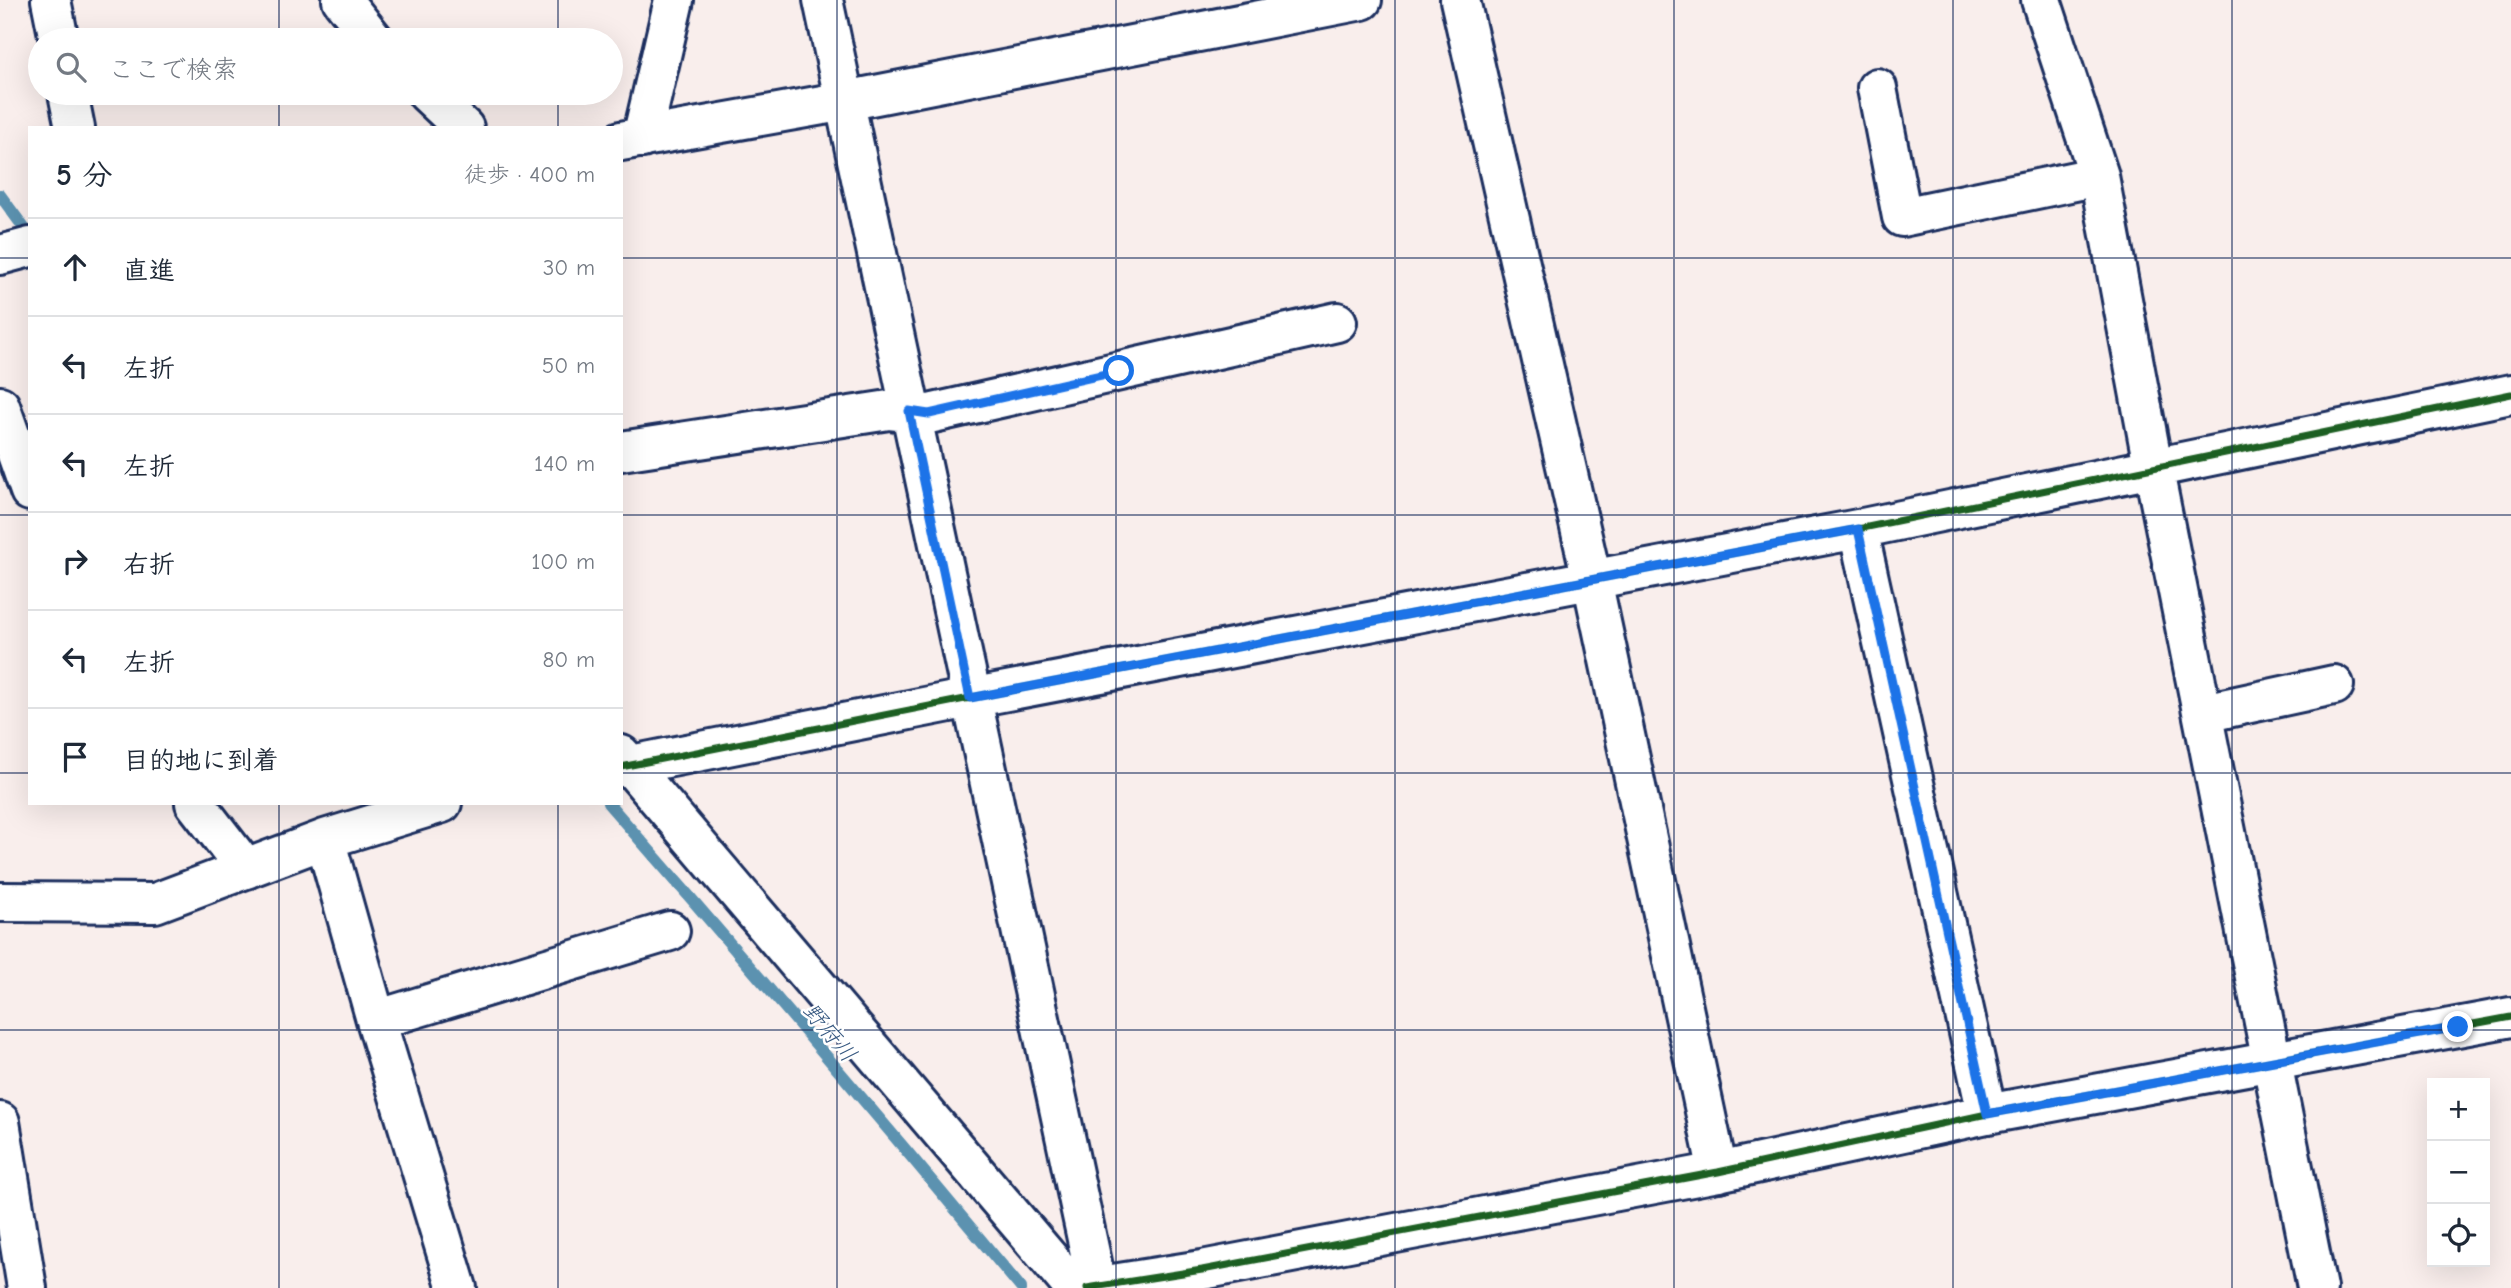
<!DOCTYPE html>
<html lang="ja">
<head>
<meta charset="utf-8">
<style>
  body { margin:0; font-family:"Comic Neue","Klee One",sans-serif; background:#f2f2f3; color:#1f2937 }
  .controls { position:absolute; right:21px; bottom:21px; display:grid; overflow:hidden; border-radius:0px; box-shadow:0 7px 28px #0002 }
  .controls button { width:63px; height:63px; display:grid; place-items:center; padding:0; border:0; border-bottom:2px solid #e0e1e3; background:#fff; color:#1f2937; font:35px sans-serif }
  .stop { position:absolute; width:21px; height:21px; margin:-16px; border:5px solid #1a73e8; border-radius:50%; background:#fff }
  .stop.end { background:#1a73e8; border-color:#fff; box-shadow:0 2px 7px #0008 }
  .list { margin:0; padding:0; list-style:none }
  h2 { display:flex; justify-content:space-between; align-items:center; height:91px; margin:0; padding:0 28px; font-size:30px }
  h2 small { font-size:23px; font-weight:400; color:#747a83 }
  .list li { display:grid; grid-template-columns:46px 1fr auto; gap:21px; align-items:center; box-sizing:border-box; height:98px; padding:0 28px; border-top:2px solid #e0e1e3 }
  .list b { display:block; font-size:26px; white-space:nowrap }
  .list em { font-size:23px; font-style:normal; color:#747a83 }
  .icon { flex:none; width:38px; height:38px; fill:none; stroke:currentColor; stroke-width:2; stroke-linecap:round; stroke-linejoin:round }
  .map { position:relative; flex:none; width:2511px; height:1288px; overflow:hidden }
  .search { position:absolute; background:#fff; box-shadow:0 7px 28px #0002; left:28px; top:28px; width:595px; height:77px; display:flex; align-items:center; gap:18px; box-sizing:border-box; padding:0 24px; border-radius:38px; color:#747a83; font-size:26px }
  .panel { position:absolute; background:#fff; box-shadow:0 7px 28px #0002; left:28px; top:126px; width:595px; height:679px; border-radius:0px }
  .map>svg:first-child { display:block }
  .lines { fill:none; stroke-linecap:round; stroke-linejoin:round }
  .stream { stroke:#5c92b0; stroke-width:12 }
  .minor-casing { stroke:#1b2f5e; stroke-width:44 }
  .tertiary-casing { stroke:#1b2f5e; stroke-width:44 }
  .minor { stroke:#fff; stroke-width:38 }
  .tertiary { stroke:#fff; stroke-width:38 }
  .cycleway-casing { stroke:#fff; stroke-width:11 }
  .cycleway { stroke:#1b5e20; stroke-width:7 }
  .route { stroke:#1a73e8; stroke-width:9 }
  .grid { fill:none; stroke:#1b2f5e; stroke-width:2; stroke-opacity:0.55 }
  .labels { text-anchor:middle; stroke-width:5; stroke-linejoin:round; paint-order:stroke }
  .water-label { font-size:23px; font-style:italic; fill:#365880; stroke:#fff }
</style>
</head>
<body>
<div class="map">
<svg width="2511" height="1288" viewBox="0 0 2511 1288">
  <rect width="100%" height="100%" fill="#f9eeec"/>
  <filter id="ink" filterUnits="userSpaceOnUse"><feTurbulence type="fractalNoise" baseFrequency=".0143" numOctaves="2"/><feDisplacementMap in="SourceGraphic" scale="14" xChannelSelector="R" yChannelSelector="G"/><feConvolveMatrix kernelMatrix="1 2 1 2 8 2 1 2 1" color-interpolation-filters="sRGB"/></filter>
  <g filter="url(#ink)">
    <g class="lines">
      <path class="stream" d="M0 195 30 236
        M608 803C748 963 886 1125 1021 1288"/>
      <defs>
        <path id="minor" d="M51 0 59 40
          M342 0 374 40
          M823 0 1097 1286
          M1460 0 1592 580 1718 1172
          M2041 0 2099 176 2153 466 2317 1288
          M1877 88 1902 217 2099 176
          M68 93 75 128
          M427 93 464 128
          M642 138 674 0
          M621 141 845 101 1362 0
          M0 255 30 247
          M0 406 30 491
          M621 451 889 410 929 414 1337 322
          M1858 529 1987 1114
          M2204 713 2334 685
          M621 755 1074 1288
          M621 767 970 698 1858 529 2511 394
          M195 803 246 869
          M325 839 376 1020 457 1288
          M0 902 155 903 325 839 442 803
          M376 1020 670 931
          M0 1122 27 1288"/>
        <path id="tertiary" d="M1087 1288 1202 1270 1485 1216 1718 1172 1987 1114 2511 1017"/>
      </defs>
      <use href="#minor" class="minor-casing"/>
      <use href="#tertiary" class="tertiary-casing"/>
      <use href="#minor" class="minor"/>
      <use href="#tertiary" class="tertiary"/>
      <defs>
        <path id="cycleway" d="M621 767 970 698 1858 529 2511 394
          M1087 1288 1202 1270 1485 1216 1718 1172 1987 1114 2511 1017"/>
      </defs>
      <use href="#cycleway" class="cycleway-casing"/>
      <use href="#cycleway" class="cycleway"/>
    </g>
  </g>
  <g class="lines" filter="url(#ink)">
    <path class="route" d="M1119 371 929 414 909 411 970 698 1858 529 1987 1114 2458 1027"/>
  </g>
  <path class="grid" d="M279 0V40M558 0V40M837 0V1288M1116 0V1288M1395 0V1288M1674 0V1288M1953 0V1288M2232 0V1288M279 93V128M558 93V128M0 258H30M621 258H2511M0 515H30M621 515H2511M0 773H30M621 773H2511M279 803V1288M558 803V1288M0 1030H2511"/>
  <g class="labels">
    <g class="water-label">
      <text transform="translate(830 1032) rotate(50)" y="8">野府川</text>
    </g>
  </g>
</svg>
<div class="controls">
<button>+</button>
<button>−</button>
<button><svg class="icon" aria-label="locate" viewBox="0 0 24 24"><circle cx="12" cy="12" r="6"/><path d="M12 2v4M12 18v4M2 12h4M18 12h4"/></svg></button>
</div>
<div class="stop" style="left:1119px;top:371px"></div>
<div class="stop end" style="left:2458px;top:1027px"></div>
<div class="search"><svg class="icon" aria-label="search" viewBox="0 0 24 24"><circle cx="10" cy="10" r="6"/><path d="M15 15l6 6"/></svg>ここで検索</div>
<section class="panel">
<h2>5 分<small>徒歩 · 400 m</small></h2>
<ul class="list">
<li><svg class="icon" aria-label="ahead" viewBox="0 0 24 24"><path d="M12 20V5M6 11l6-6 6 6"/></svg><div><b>直進</b></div><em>30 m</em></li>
<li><svg class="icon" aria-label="left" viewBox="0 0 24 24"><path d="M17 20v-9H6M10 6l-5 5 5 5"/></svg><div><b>左折</b></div><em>50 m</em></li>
<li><svg class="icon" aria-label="left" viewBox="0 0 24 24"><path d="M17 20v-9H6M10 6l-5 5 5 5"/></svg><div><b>左折</b></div><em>140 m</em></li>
<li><svg class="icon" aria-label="right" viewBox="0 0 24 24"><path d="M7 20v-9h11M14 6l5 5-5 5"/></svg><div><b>右折</b></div><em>100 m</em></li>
<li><svg class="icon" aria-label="left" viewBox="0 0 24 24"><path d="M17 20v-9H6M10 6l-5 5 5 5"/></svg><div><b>左折</b></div><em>80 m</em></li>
<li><svg class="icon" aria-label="arrive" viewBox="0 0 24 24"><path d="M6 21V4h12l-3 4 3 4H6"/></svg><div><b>目的地に到着</b></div></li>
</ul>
</section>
</div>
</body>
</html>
